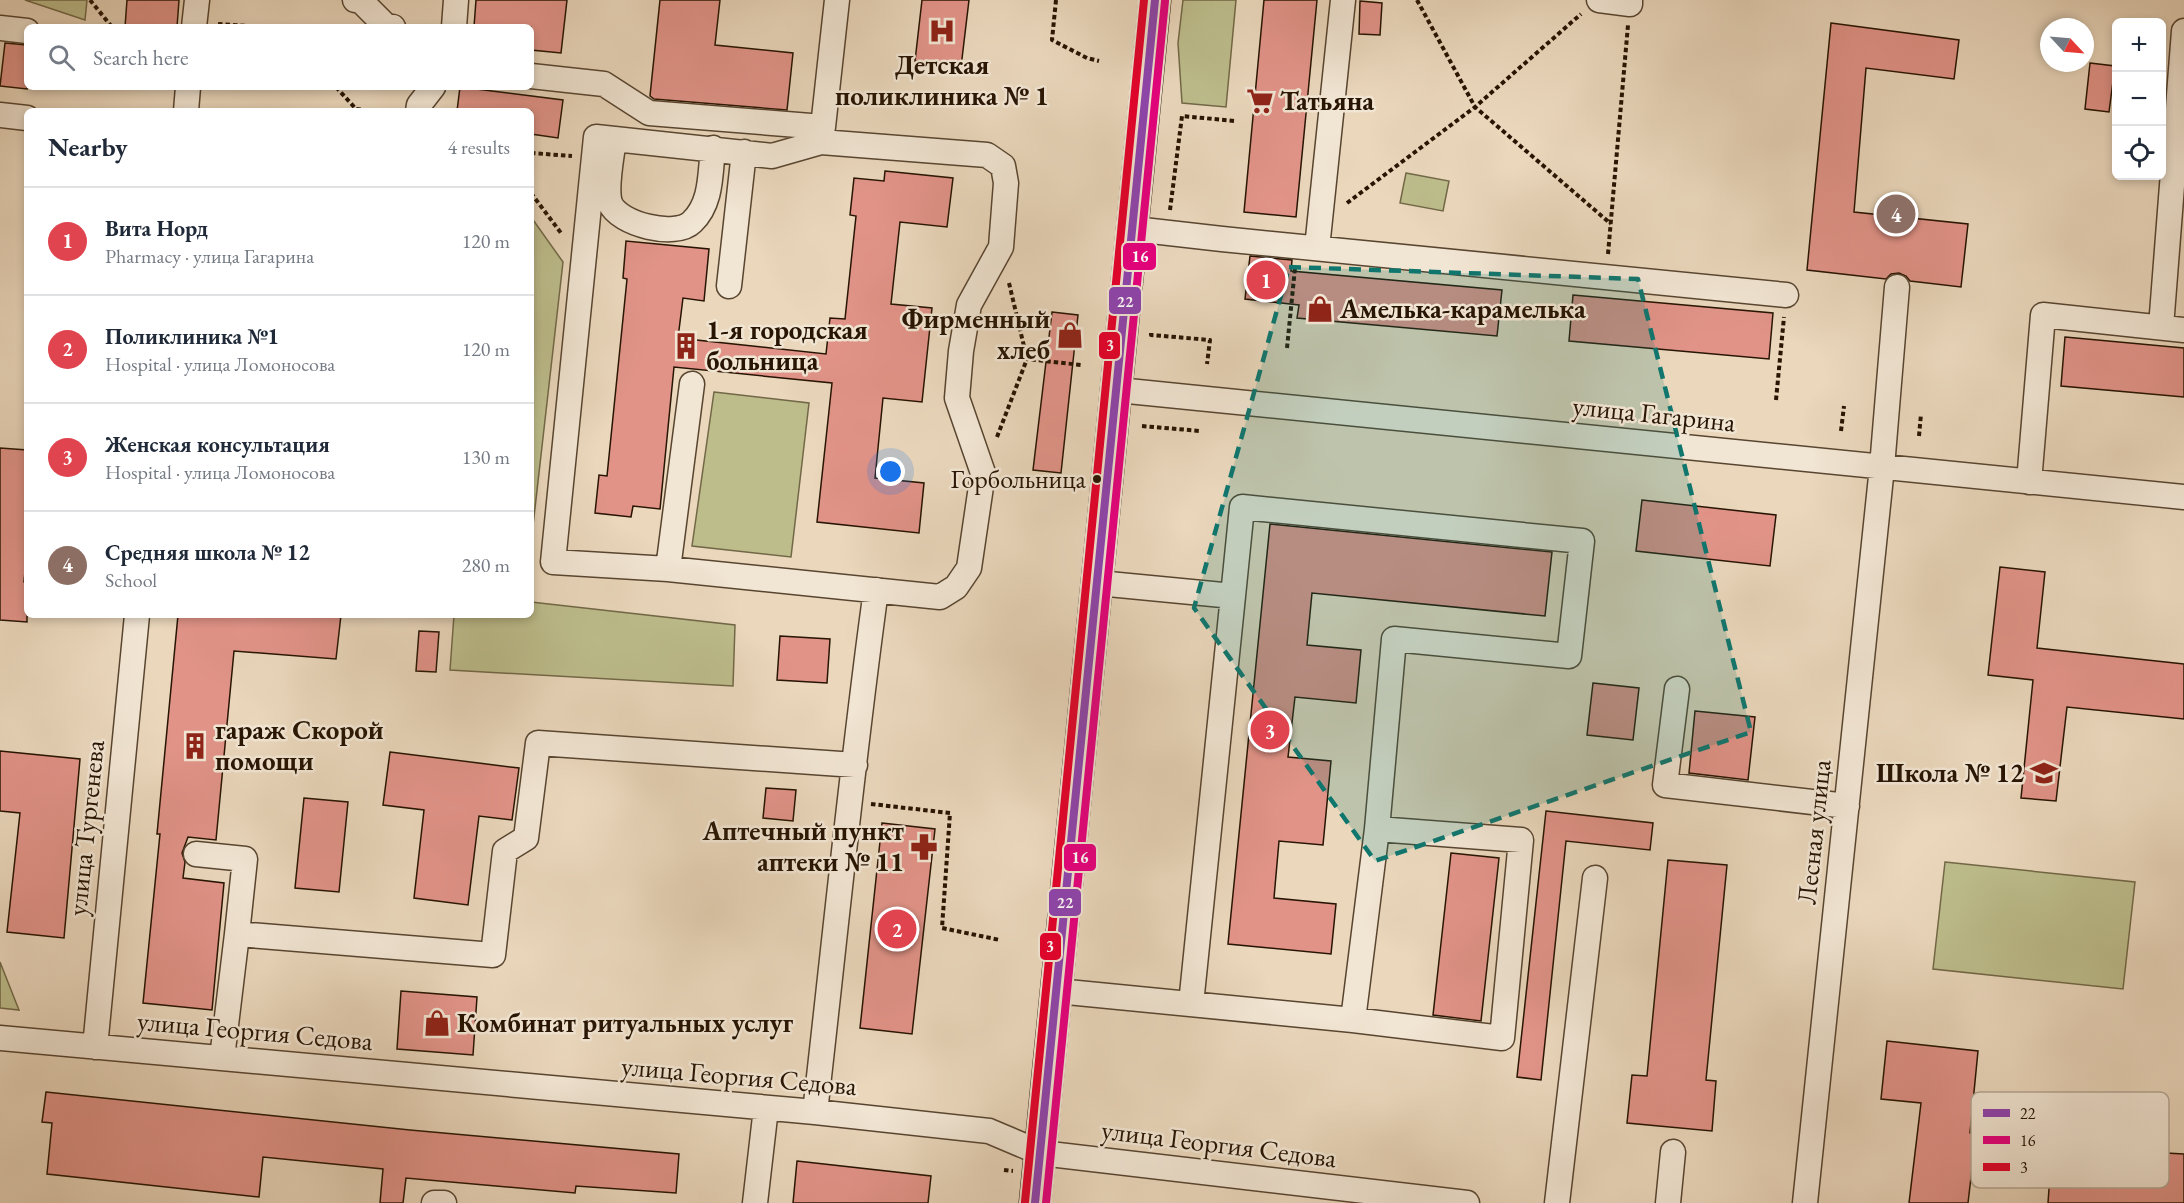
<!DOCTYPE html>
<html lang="en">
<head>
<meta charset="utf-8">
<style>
  body { margin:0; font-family:"EB Garamond",serif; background:#f2f2f3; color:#1f2937 }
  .controls { position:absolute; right:18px; top:18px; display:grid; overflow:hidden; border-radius:9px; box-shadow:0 3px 9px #0003 }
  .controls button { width:54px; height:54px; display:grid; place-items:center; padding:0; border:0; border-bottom:2px solid #e0e1e3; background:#fff; color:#1f2937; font:30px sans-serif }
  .compass { position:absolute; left:2040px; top:18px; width:54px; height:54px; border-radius:50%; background:#fff; box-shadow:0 3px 9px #0003; rotate:116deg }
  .you { position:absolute; left:891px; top:472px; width:21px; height:21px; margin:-15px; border:4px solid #fff; border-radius:50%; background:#1a73e8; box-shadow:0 0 0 9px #1a73e833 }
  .badge { display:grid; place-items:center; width:39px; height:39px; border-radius:50%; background:#b45309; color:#fff; font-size:20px; font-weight:700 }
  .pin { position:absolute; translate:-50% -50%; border:3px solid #fff; box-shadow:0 2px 6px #0006 }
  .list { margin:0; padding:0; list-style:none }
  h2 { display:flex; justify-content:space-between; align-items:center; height:78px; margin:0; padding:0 24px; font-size:26px }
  h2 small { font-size:20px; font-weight:400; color:#747a83 }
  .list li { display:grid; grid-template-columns:39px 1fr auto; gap:18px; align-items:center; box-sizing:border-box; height:108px; padding:0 24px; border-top:2px solid #e0e1e3 }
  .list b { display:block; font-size:22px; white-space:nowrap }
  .list p { margin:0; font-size:20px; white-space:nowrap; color:#747a83 }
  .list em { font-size:20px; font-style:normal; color:#747a83 }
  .icon { flex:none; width:33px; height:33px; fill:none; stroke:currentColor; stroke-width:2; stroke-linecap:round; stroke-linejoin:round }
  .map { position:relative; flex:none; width:2184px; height:1203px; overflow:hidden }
  .search { position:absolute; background:#fff; box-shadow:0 3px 9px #0003; left:24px; top:24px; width:510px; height:66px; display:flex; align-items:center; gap:15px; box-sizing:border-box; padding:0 21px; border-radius:9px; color:#747a83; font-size:22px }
  .panel { position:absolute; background:#fff; box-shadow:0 3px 9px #0003; left:24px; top:108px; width:510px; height:510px; border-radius:9px }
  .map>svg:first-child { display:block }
  .green { fill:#bdbd8c; stroke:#726847; stroke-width:1.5 }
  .building { fill:#e19388; stroke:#271402; stroke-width:1.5 }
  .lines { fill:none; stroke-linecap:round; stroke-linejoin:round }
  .minor-casing { stroke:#584530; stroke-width:27 }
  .major-casing { stroke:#271402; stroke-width:33 }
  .path { stroke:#271402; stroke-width:4; stroke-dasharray:4.5 3; stroke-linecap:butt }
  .minor { stroke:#f1e5d3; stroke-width:24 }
  .major { stroke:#e5bc7e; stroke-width:30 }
  .bus-1-casing { stroke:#f1e5d3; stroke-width:12 }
  .bus-2-casing { stroke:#f1e5d3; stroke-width:12 }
  .bus-3-casing { stroke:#f1e5d3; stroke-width:12 }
  .bus-1 { stroke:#8e44ad; stroke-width:8 }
  .bus-2 { stroke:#e5007d; stroke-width:8 }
  .bus-3 { stroke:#e4002b; stroke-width:8 }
  .marked { fill:#0f766e; fill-opacity:0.2; stroke:#0f766e; stroke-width:4.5; stroke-dasharray:12 8; stroke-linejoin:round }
  .bus-dot { fill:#271402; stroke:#f1e5d3; stroke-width:2 }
  .labels { text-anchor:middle; stroke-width:5; stroke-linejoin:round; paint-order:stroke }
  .bus-label { font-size:26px; fill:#271402; stroke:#f1e5d3; text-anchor:end }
  .poi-label { font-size:27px; font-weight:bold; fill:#271402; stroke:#f1e5d3; text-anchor:start }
  .street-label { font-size:27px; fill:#271402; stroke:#f1e5d3 }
  .key { fill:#f1e5d3; stroke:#b4a694; stroke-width:1.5 }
  .key-label { font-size:16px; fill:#271402 }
  .line-badge { stroke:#f1e5d3; stroke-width:2 }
  .badge-label { font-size:16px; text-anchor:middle; font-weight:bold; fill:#fff }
</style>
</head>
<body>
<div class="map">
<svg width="2184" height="1203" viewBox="0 0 2184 1203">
  <rect width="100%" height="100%" fill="#ead7bc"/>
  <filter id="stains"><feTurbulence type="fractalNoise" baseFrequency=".00333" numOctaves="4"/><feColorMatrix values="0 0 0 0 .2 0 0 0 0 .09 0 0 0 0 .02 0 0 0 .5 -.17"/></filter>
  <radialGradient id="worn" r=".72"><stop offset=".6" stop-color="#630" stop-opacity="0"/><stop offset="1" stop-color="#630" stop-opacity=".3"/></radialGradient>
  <path class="green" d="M25 0H87L85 20Z
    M1183 0H1236L1226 107 1182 103 1178 43Z
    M1406 173 1449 181 1443 211 1400 203Z
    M531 217 563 262 531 543Z
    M714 392 809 403 791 557 692 546Z
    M531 602 735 625 733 686 450 670 454 615H531Z
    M1945 862 2135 882 2123 989 1933 969Z
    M0 962 19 1010 0 1008Z"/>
  <path class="building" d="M127 0H179L177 27H125Z
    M476 0H567L561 53 531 50V27H474Z
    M660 0H720L715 45 793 53 787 110 654 99 650 96Z
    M922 0H969L961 67 915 61Z
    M1264 0H1317L1296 217 1244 212Z
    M1360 1 1382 3 1380 35 1359 34Z
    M1831 23 1959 40 1954 79 1866 68 1854 212 1968 224 1961 287 1910 281 1906 276 1899 273 1891 274 1886 279 1807 270Z
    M5 43 27 45V89L0 86Z
    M2090 63 2115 66 2109 112 2085 109Z
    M460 87 563 100 558 138 531 134V111H457Z
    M885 171 953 178 947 227 900 222 891 304 932 308 922 402 883 398 875 478 924 483 919 533 817 522 832 383 674 367 660 509 633 506 631 517 595 513 599 475 607 476 627 279 623 278 626 241 709 249 704 301 683 298 678 338 826 354 830 318 845 319 856 216 850 215 854 178 884 181Z
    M1250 256 1292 260 1291 271 1502 290 1497 336 1297 318 1299 305 1245 299Z
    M1573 295 1773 313 1769 359 1569 341Z
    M1052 312 1078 315 1061 473 1033 470Z
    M2065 337 2184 348V397L2061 386Z
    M0 448 27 450V551L24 582 27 583V622L0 620Z
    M1642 500 1776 515 1770 566 1636 551Z
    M1270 524 1552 552 1545 616 1312 593 1307 645 1361 650 1356 703 1295 697 1288 757 1331 761 1323 845 1279 841 1274 898 1336 904 1331 954 1228 944Z
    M2000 567 2045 572 2037 648 2184 664V719L2067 707 2056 801 2021 798 2033 680 1988 675Z
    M178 615H341L336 659 234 651 216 840 188 837 182 853 185 862 183 878 224 883 212 1010 143 1003 160 834H157Z
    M419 631 439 632 436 672 416 671Z
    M780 636 830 639 827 683 777 680Z
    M1593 683 1639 688 1633 740 1587 735Z
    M1695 711 1755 717 1748 780 1689 773Z
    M0 751 80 759 64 938 7 932 20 813 0 811Z
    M390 752 519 768 512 820 479 816 468 905 414 898 424 810 383 805Z
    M766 788 796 790 793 821 763 818Z
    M304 798 348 802 339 892 295 888Z
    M1546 811 1653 823 1650 850 1566 841 1541 1080 1517 1077Z
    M882 823 935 829 912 1034 860 1028Z
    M1451 853 1499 858 1481 1021 1433 1015Z
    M1668 860 1727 865 1706 1080 1716 1081 1712 1131 1627 1123 1632 1075 1647 1076Z
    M401 991 477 997 473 1055 397 1049Z
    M1887 1041 1978 1051 1970 1133 1976 1134 1968 1203H1909L1921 1103 1881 1099Z
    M46 1092 410 1130 679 1154 676 1193 576 1186 575 1193 406 1178 403 1203H380L383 1169 263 1157 259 1197 47 1174 52 1123 42 1122Z
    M2053 1132 2149 1137 2148 1152 2184 1154V1203H2048Z
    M797 1161 931 1176 928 1203H793Z"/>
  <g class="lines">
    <defs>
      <path id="minor" d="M355 0 361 1 386 26 393 27
        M1599 0 1630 4V0
        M194 27 197 0
        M454 27 456 0
        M0 28 27 31
        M531 76 604 84 649 113 823 127 837 0
        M186 111 188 87
        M418 111 419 105 433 87
        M0 115 27 118
        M596 137 772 156 821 142 987 155 1003 166 1006 183 1001 247 969 305 961 351 957 398 983 473 969 568 956 587 940 597 668 569 553 562Z
        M614 139C612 155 605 188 610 203 619 225 676 238 692 222 712 203 710 174 713 148
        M1134 229 1222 239 1786 295
        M1317 248 1343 0
        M729 286 744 152
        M2161 327 2184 31
        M1118 390 2184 497
        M2029 482 2043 315 2184 330
        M668 569 692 384
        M1677 689 1665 785 1847 806
        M196 854 245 859 237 934
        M1057 991 1353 1020 1377 829 1394 639 1569 656 1582 541 1242 507 1233 596 1098 583
        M1191 1004 1233 596
        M1353 1020 1502 1038 1521 840 1377 829
        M0 1038 815 1112 989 1131 1041 1153 1467 1203
        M95 1047 137 615
        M222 1058 237 934 493 955 505 851 526 838 538 743 855 765
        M815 1112C835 938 852 763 876 590
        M434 1203H444
        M755 1203 766 1108
        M1557 1203 1595 878
        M1668 1203 1673 1152
        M1805 1203 1882 467 1897 287"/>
      <path id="major" d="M1035 1203 1155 0"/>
    </defs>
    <use href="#minor" class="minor-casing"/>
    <use href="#major" class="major-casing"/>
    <path class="path" d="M90 0 112 27
      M1056 0 1052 40 1087 58 1099 61
      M1417 0 1475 107 1611 224
      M218 24 263 27
      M336 87 356 109 372 111
      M531 153 572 156
      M531 193 561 233
      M1347 203 1475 107 1581 14
      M1170 210 1182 116 1235 121
      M1608 254 1628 25
      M1009 283 1027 359 1081 365
      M1151 333V335L1210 340 1207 364
      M1287 348 1295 268
      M1776 400 1784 317
      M1142 426 1200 431
      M1841 431 1844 406
      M1919 436 1921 414
      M997 437 1027 359
      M871 804 950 813 942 928 1000 940
      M1004 1170 1013 1171"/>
    <use href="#minor" class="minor"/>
    <use href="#major" class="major"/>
    <defs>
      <path id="bus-1" d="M1035 1203 1155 0"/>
      <path id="bus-2" d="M1046 1203 1165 1"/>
      <path id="bus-3" d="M1025 1202 1144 0"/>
    </defs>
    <use href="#bus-1" class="bus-1-casing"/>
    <use href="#bus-2" class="bus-2-casing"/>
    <use href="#bus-3" class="bus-3-casing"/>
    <use href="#bus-1" class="bus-1"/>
    <use href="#bus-2" class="bus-2"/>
    <use href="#bus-3" class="bus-3"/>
  </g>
  <path class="marked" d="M1289 267 1638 279 1751 732 1375 861 1194 608Z"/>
  <defs>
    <symbol id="hospital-bare" viewBox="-9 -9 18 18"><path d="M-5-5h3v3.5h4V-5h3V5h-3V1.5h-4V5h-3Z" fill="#8f2418" stroke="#f1e5d3" stroke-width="2.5" paint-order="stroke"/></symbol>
    <symbol id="supermarket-bare" viewBox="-9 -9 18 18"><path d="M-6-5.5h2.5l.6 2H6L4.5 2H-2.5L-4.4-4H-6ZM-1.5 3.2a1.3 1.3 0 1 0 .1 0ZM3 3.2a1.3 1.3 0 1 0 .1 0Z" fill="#8f2418" stroke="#f1e5d3" stroke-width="2.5" paint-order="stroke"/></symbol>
    <symbol id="shop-bare" viewBox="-9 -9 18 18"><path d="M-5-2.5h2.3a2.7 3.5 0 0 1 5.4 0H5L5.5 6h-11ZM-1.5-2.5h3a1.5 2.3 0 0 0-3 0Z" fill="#8f2418" stroke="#f1e5d3" stroke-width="2.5" paint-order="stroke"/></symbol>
    <symbol id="building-bare" viewBox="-9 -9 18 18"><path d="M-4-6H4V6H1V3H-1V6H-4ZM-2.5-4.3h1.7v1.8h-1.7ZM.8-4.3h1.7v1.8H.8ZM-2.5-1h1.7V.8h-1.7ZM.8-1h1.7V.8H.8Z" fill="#8f2418" stroke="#f1e5d3" stroke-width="2.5" paint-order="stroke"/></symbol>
    <symbol id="school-bare" viewBox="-9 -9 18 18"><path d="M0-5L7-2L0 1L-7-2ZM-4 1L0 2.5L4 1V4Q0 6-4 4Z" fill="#8f2418" stroke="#f1e5d3" stroke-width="2.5" paint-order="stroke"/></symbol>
    <symbol id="pharmacy-bare" viewBox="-9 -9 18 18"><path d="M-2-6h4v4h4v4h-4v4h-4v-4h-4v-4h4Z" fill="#8f2418" stroke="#f1e5d3" stroke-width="2.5" paint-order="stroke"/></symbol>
  </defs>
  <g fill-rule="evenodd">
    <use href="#hospital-bare" x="923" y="12" width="38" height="38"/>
    <use href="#supermarket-bare" x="1241" y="82" width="38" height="38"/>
    <use href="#shop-bare" x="1301" y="290" width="38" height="38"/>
    <use href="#shop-bare" x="1051" y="316" width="38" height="38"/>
    <use href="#building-bare" x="667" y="327" width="38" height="38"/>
    <use href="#building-bare" x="176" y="727" width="38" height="38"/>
    <use href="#school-bare" x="2025" y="754" width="38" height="38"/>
    <use href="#pharmacy-bare" x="905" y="828" width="38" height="38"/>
    <use href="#shop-bare" x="418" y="1004" width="38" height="38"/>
  </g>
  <circle class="bus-dot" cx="1097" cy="479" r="5"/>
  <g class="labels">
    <g class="bus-label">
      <text x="1086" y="488">Горбольница</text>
    </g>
    <g class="poi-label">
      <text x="942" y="74" text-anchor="middle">Детская<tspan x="942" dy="31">поликлиника № 1</tspan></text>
      <text x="1280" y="110">Татьяна</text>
      <text x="1340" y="318">Амелька-карамелька</text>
      <text x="1050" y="328" text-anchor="end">Фирменный<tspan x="1050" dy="31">хлеб</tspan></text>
      <text x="706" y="339">1-я городская<tspan x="706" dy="31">больница</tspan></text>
      <text x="215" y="739">гараж Скорой<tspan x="215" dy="31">помощи</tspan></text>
      <text x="2024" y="782" text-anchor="end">Школа № 12</text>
      <text x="904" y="840" text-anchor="end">Аптечный пункт<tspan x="904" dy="31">аптеки № 11</tspan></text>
      <text x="457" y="1032">Комбинат ритуальных услуг</text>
    </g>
    <g class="street-label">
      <text transform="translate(1654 414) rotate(6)" y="9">улица Гагарина</text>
      <text transform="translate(86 828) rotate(-84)" y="9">улица Тургенева</text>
      <text transform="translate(1814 832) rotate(-84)" y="9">Лесная улица</text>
      <text transform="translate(255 1031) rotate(5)" y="9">улица Георгия Седова</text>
      <text transform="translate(739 1076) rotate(5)" y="9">улица Георгия Седова</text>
      <text transform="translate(1219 1144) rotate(7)" y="9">улица Георгия Седова</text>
    </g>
  </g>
  <rect x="1971" y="1092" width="198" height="96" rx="9" class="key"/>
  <rect x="1983" y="1109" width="27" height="8" fill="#8e44ad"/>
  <rect x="1983" y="1136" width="27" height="8" fill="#e5007d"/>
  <rect x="1983" y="1163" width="27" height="8" fill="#e4002b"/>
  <g class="key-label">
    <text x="2020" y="1119">22</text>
    <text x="2020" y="1146">16</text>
    <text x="2020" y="1173">3</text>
  </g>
  <g class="line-badge">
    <rect x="1122" y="242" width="35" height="29" rx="6" fill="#e5007d"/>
    <rect x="1108" y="286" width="34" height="29" rx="6" fill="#8e44ad"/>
    <rect x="1098" y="331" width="23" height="29" rx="6" fill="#e4002b"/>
    <rect x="1063" y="843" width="34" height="29" rx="6" fill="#e5007d"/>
    <rect x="1048" y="888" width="34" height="29" rx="6" fill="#8e44ad"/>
    <rect x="1039" y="932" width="23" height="29" rx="6" fill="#e4002b"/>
  </g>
  <g class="badge-label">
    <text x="1140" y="262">16</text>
    <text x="1125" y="307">22</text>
    <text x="1110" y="351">3</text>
    <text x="1080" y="863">16</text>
    <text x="1065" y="908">22</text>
    <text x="1050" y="952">3</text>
  </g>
  <rect width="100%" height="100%" filter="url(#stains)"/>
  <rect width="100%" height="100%" fill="url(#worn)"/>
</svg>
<div class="controls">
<button>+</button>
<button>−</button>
<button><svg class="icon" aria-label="locate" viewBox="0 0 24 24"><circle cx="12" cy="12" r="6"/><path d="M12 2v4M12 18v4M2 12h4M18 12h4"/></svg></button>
</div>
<svg class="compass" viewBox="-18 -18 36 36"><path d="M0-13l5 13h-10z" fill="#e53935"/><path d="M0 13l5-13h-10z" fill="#747a83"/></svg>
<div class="you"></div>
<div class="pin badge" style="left:1266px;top:280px;background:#e0444e">1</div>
<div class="pin badge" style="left:897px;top:929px;background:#e0444e">2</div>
<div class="pin badge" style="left:1270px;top:730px;background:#e0444e">3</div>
<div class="pin badge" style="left:1896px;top:214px;background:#8d6e63">4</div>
<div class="search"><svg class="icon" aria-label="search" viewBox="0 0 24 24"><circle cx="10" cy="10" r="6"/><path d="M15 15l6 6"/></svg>Search here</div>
<section class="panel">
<h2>Nearby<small>4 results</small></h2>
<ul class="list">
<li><span class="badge" style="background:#e0444e">1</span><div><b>Вита Норд</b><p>Pharmacy · улица Гагарина</p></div><em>120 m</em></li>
<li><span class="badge" style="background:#e0444e">2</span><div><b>Поликлиника №1</b><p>Hospital · улица Ломоносова</p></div><em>120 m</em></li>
<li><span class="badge" style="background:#e0444e">3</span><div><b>Женская консультация</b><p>Hospital · улица Ломоносова</p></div><em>130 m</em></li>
<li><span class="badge" style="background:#8d6e63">4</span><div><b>Средняя школа № 12</b><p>School</p></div><em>280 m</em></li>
</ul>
</section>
</div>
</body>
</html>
